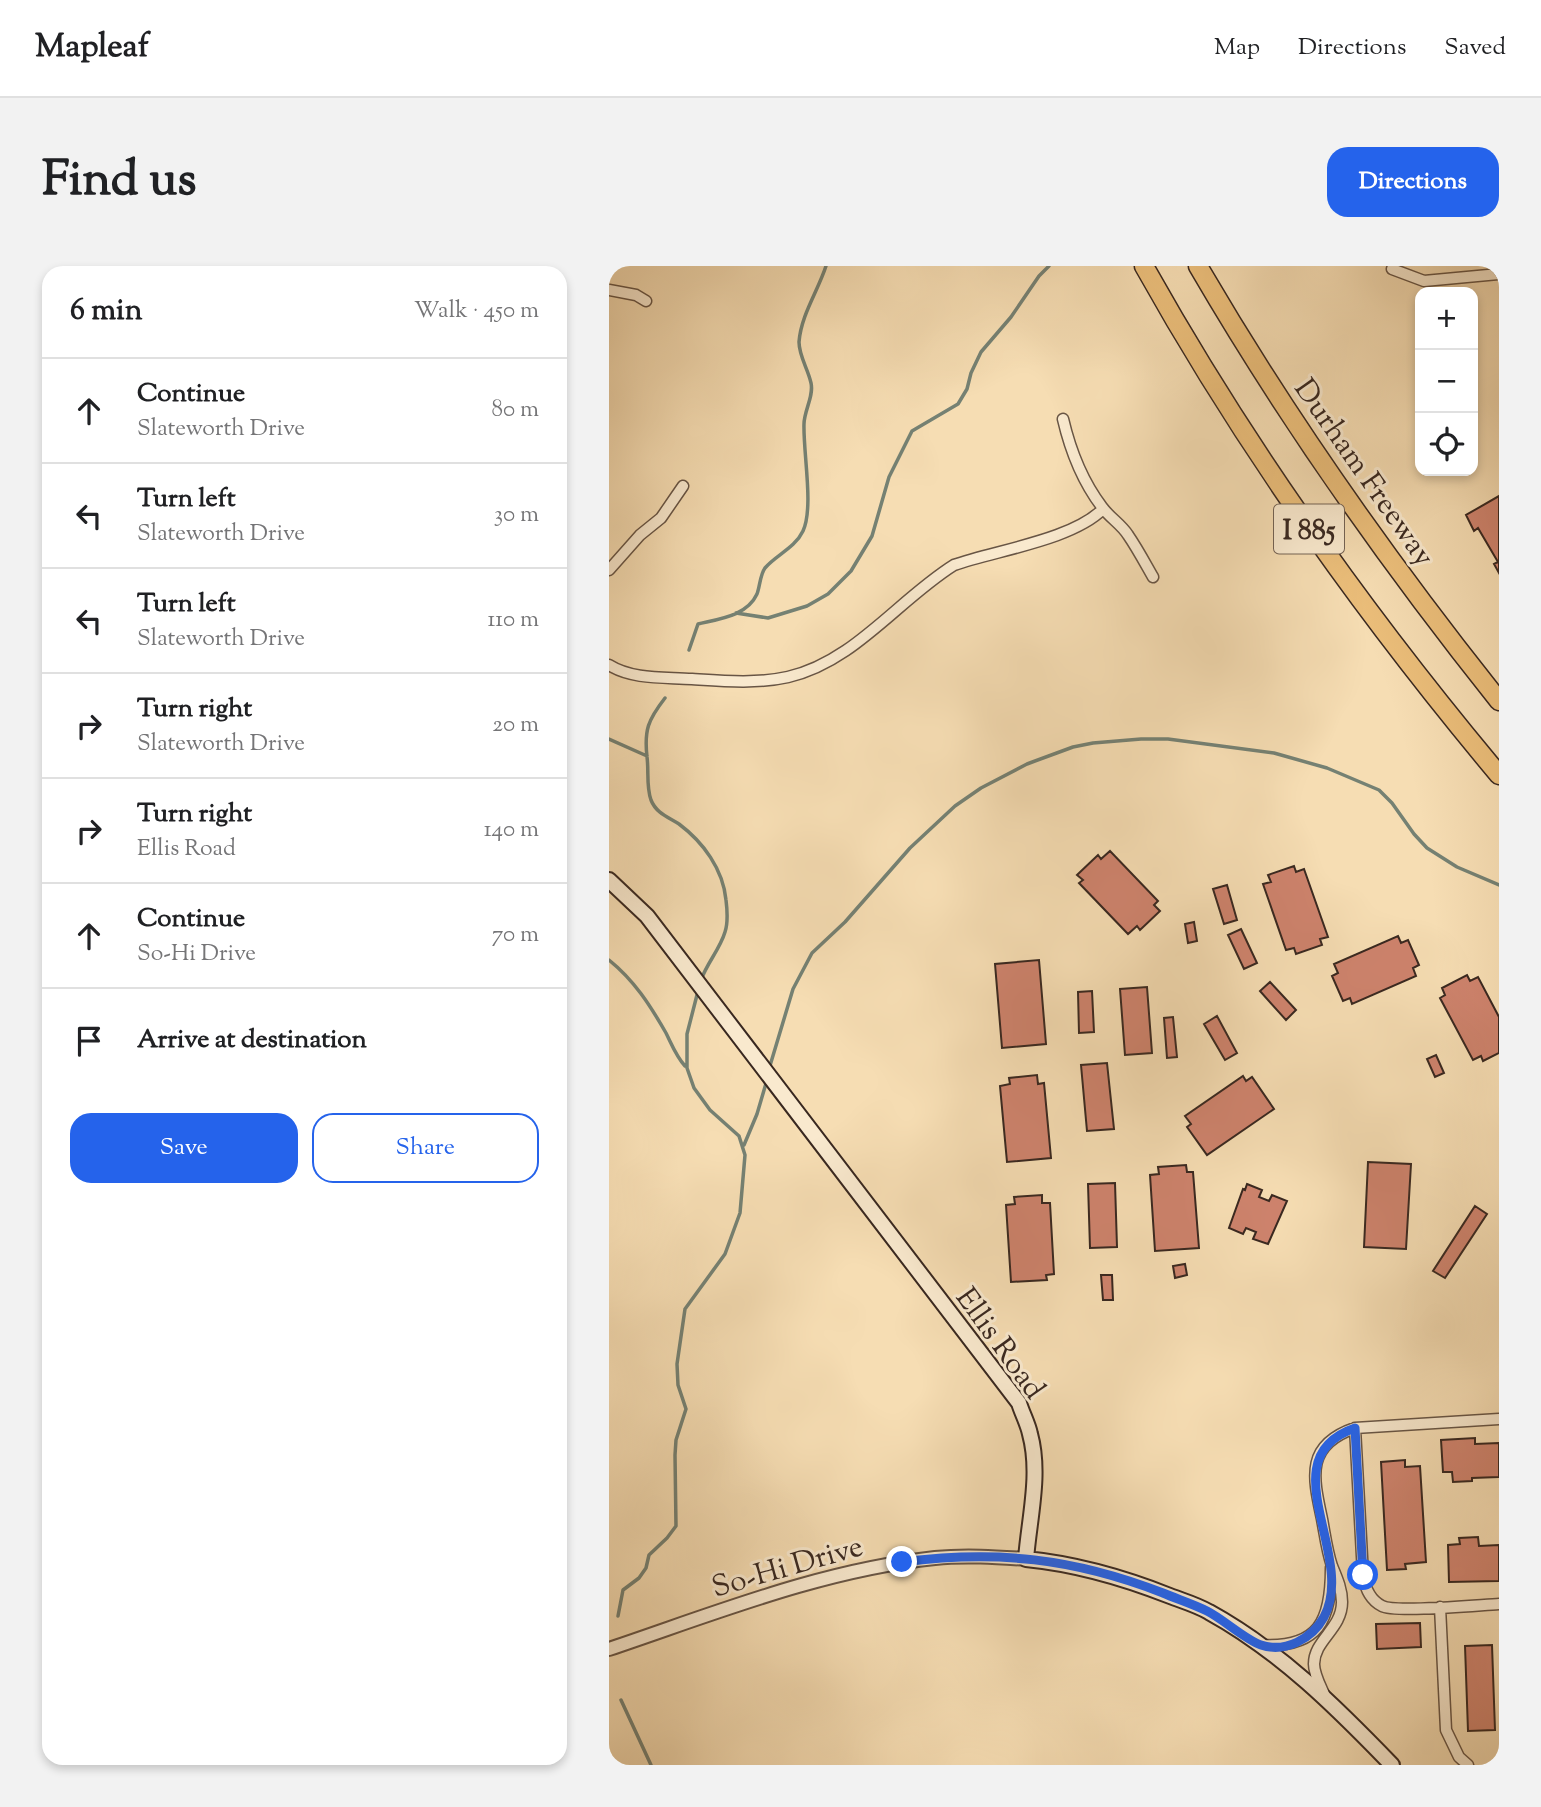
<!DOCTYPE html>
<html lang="en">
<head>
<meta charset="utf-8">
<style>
  body { margin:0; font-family:"Sorts Mill Goudy",serif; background:#f2f2f2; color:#202124 }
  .controls { position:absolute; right:21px; top:21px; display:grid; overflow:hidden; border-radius:14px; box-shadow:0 4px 10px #0003 }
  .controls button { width:63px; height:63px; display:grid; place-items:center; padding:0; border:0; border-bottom:2px solid #e0e0e0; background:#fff; color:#202124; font:35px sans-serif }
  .stop { position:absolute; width:21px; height:21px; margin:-16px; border:5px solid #2563eb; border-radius:50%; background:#fff }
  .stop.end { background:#2563eb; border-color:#fff; box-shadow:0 2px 7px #0008 }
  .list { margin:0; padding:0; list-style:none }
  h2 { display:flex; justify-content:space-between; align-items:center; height:91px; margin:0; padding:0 28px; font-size:30px }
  h2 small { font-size:23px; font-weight:400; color:#757577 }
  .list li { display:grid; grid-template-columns:46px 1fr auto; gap:21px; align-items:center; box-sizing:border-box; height:105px; padding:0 28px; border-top:2px solid #e0e0e0 }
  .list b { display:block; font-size:26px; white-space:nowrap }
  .list p { margin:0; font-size:23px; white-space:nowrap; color:#757577 }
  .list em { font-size:23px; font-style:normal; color:#757577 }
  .actions { display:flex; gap:14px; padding:21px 28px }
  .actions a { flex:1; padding:16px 0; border:2px solid #2563eb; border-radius:21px; text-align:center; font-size:24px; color:#2563eb }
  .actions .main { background:#2563eb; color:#fff }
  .icon { flex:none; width:38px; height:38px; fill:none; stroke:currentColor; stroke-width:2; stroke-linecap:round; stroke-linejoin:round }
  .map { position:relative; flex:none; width:890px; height:1499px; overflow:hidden; border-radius:21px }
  header { display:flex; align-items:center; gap:42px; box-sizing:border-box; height:98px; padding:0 35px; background:#fff; border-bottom:2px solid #e0e0e0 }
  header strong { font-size:33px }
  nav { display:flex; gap:38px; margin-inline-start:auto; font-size:24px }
  .intro { display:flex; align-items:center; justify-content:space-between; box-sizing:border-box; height:168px; padding:0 42px }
  h1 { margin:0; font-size:49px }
  .button { padding:18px 32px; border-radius:21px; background:#2563eb; color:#fff; font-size:24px; font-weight:700 }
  main { display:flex; gap:42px; padding:0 42px }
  aside { flex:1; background:#fff; border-radius:21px; box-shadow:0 4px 10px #0003 }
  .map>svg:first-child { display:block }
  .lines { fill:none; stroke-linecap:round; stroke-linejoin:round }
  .stream { stroke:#758173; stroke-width:3.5 }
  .building { fill:#ce836d; stroke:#392820; stroke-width:2 }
  .minor-casing { stroke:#685545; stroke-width:13 }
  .tertiary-casing { stroke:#685545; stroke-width:16 }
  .secondary-casing { stroke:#392820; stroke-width:18 }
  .motorway-casing { stroke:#392820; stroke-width:21 }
  .minor { stroke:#f9e9ce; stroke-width:10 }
  .tertiary { stroke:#f9e9ce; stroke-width:12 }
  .secondary { stroke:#f9e9ce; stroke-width:14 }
  .motorway { stroke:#ebbe7a; stroke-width:18 }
  .route { stroke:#2563eb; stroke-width:9 }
  .labels { text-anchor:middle; stroke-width:6; stroke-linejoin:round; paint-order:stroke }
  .shield { fill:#f9e9ce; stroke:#736254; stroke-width:2 }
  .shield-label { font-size:28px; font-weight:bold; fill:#392820 }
  .street-label { font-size:30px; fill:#392820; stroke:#f9e9ce }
</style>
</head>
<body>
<header>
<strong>Mapleaf</strong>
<nav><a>Map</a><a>Directions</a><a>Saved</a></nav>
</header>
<div class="intro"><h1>Find us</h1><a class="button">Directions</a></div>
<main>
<aside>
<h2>6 min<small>Walk · 450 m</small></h2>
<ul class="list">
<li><svg class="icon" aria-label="ahead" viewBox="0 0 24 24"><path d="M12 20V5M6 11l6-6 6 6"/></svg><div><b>Continue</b><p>Slateworth Drive</p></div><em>80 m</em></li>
<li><svg class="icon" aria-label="left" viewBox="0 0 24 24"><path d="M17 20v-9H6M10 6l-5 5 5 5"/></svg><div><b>Turn left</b><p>Slateworth Drive</p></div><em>30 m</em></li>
<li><svg class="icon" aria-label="left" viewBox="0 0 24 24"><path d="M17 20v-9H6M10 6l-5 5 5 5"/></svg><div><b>Turn left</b><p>Slateworth Drive</p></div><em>110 m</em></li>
<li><svg class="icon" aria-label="right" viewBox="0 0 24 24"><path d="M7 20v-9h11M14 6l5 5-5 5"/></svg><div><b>Turn right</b><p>Slateworth Drive</p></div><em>20 m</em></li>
<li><svg class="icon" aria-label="right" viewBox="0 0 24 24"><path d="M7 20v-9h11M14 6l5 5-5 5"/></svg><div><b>Turn right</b><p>Ellis Road</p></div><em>140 m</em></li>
<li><svg class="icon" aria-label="ahead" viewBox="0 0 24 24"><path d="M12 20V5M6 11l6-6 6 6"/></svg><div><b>Continue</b><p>So-Hi Drive</p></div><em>70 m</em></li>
<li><svg class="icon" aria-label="arrive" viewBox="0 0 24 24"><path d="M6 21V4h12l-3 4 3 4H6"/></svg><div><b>Arrive at destination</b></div></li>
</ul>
<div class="actions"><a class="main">Save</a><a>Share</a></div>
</aside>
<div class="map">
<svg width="890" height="1499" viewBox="0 0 890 1499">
  <rect width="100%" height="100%" fill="#f6ddb3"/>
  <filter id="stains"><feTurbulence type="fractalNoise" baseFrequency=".00286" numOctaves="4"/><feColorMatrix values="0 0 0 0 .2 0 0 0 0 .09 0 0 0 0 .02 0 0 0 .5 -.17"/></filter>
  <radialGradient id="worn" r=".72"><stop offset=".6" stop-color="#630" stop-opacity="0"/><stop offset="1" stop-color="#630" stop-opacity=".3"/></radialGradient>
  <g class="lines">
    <path class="stream" d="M127 347 159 352 198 340 219 328 242 305 263 270 280 211 303 165 349 138 358 123 362 107 372 86 402 51 430 10 440 0
      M80 384 89 358C110 353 138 350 148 328 151 320 151 309 156 302 167 289 186 282 194 265 205 241 194 187 195 158 195 145 205 130 202 117 199 103 190 90 190 76 192 49 209 25 217 0
      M56 432C39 454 35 464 38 491 40 505 37 520 42 534 47 547 59 551 70 558 94 576 114 603 117 634 118 642 119 657 116 666 111 683 98 697 92 714
      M0 473 38 490
      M0 694C25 714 41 739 57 767 63 779 67 790 76 800
      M160 803 184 723 203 687 236 656 301 582 346 540 372 522 418 498 464 481 484 477 532 473H559L665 487 718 502 770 524 783 537 805 568 818 582 848 601 890 619
      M135 879 148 848 158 814
      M9 1350 14 1324 30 1312 37 1302 40 1289 58 1272 67 1260 66 1189 67 1174 77 1143 69 1119 68 1098 76 1043 116 988 131 947 136 889 130 870 101 844 85 822 78 802V768L89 725
      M12 1434 42 1499"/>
  </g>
  <path class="building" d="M890 230V307L885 298 889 296 869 262 865 265 857 249Z
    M501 585 549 635 545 639 551 645 531 664 528 660 519 668 470 617 474 614 468 609 489 589 492 593Z
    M685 600 687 606 695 603 719 671 711 673 713 679 687 688 685 682 677 684 654 618 662 616 659 609Z
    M618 619 628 654 615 658 604 623Z
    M585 656 588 675 579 677 576 658Z
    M632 663 648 697 635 703 619 669Z
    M789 670 792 677 799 674 810 699 804 702 807 710 743 738 741 732 734 735 723 710 729 707 725 698Z
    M430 694 437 778 393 782 386 698Z
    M858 709 861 715 869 711 890 751V787L874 795 872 790 864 794 831 732 836 729 833 722Z
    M661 716 687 744 677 754 651 725Z
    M538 721 543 787 516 789 511 723Z
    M483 725 485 766 470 767 469 726Z
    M608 750 628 787 616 794 595 758Z
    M564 751 568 791 558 792 555 752Z
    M827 789 835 807 826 811 818 793Z
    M498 797 505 863 478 865 472 799Z
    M428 809 429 818 435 817 442 892 398 896 391 820 401 818 400 812Z
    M634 810 637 815 643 811 665 843 598 889 578 861 582 858 576 850Z
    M759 896 802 898 797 983 755 981Z
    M577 899 578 906H584L590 982 546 985 541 909 550 908 549 901Z
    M506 917 508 981 481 982 479 918Z
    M638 918 653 924 650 931 660 935 663 929 678 935 659 978 644 973 647 966 637 962 634 968 620 962 634 923 636 924Z
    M433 929V937H441L445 1008 437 1009 438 1014 402 1016 397 939 406 938 405 931Z
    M866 940 878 948 836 1012 824 1005Z
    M576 998 578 1009 566 1012 564 1000Z
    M492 1009H503L504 1034H494Z
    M866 1172V1178L890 1177V1211L863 1212V1215L844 1216 843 1206H834L832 1174Z
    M796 1194V1201L811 1200 817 1296 796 1298 797 1303 778 1304 772 1196Z
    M869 1271 870 1280 890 1279V1315L840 1316 839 1279 851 1278 850 1272Z
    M811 1357 812 1381 768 1383 767 1358Z
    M883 1379 886 1464 859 1465 856 1380Z"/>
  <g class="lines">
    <defs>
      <path id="minor" d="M783 3 815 15 890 8
        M0 24 27 29 37 35
        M454 153C461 183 474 216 493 241 501 252 512 258 519 269 528 282 536 297 544 311
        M0 304 31 269 52 252 74 220
        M0 399C24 414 56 411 83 413 114 415 148 418 179 411 245 396 289 334 345 299 388 284 463 274 494 243
        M746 1162 754 1309C756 1322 761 1334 773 1340 786 1347 870 1339 890 1338
        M831 1341 837 1464 850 1491 859 1499
        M652 1379C710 1382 722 1355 722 1302
        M715 1428C711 1419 705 1408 705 1398 705 1374 733 1363 733 1336 733 1323 728 1312 723 1300 718 1285 716 1269 713 1253 704 1211 696 1179 746 1162L890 1153"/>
      <path id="tertiary" d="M0 1383C107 1347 213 1304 326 1292 356 1289 387 1291 417 1293"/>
      <path id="secondary" d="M0 614 38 650 410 1137C413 1147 419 1158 421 1168 432 1208 420 1253 417 1293 468 1298 513 1311 561 1330 574 1335 588 1339 600 1346 671 1385 728 1442 783 1499"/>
      <path id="motorway" d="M535 0C636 181 757 350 890 509
        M589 0C678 153 780 297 890 435"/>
    </defs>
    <use href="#minor" class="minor-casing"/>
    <use href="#tertiary" class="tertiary-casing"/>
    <use href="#secondary" class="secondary-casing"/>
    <use href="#motorway" class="motorway-casing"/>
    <use href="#minor" class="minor"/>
    <use href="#tertiary" class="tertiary"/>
    <use href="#secondary" class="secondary"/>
    <use href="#motorway" class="motorway"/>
  </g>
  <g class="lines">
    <path class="route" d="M293 1296C388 1284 464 1292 554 1327 568 1333 584 1338 598 1345 614 1353 637 1374 652 1379 676 1387 703 1373 715 1351 748 1290 659 1192 746 1162L754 1309"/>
  </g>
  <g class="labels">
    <rect class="shield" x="665" y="238.5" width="70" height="49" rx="5"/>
    <g class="shield-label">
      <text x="700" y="273">I 885</text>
    </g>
    <g class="street-label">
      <text transform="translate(756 206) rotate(55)" y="10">Durham Freeway</text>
      <text transform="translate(392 1077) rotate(54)" y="10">Ellis Road</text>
      <text transform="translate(178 1300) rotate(-16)" y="10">So-Hi Drive</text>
    </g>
  </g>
  <rect width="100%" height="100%" filter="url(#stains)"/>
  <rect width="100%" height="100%" fill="url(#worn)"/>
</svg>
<div class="controls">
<button>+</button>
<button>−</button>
<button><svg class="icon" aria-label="locate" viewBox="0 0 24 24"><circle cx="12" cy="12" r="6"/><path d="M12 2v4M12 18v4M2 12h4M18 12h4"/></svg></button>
</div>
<div class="stop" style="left:754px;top:1309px"></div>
<div class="stop end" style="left:293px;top:1296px"></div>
</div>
</main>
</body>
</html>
